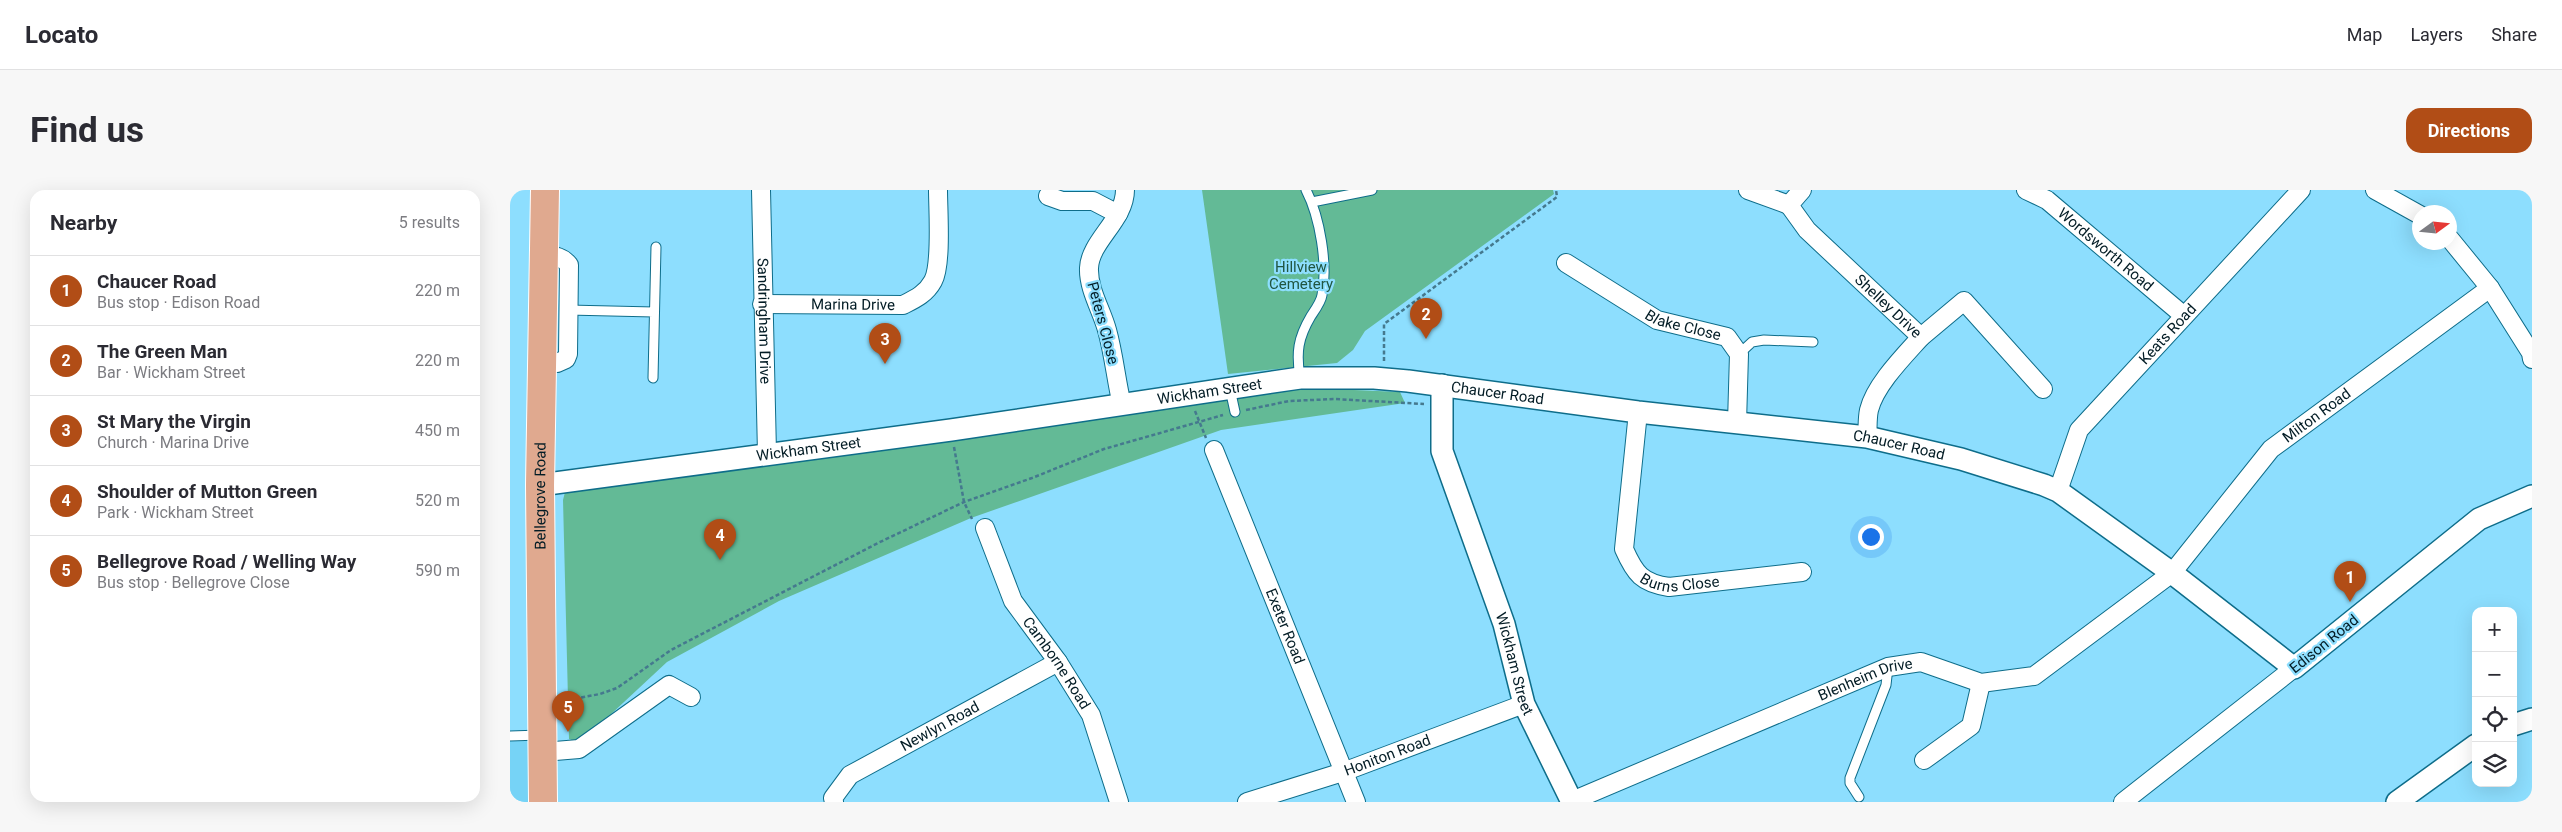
<!DOCTYPE html>
<html lang="en">
<head>
<meta charset="utf-8">
<style>
  body { margin:0; font-family:Roboto,sans-serif; background:#f7f7f7; color:#2b2b33 }
  .controls { position:absolute; right:15px; bottom:15px; display:grid; overflow:hidden; border-radius:10px; box-shadow:0 5px 20px #0002 }
  .controls button { width:45px; height:45px; display:grid; place-items:center; padding:0; border:0; border-bottom:1px solid #e1e1e2; background:#fff; color:#2b2b33; font:25px sans-serif }
  .compass { position:absolute; left:1902px; top:15px; width:45px; height:45px; border-radius:50%; background:#fff; box-shadow:0 5px 20px #0002; rotate:75deg }
  .you { position:absolute; left:1360px; top:346px; width:18px; height:18px; margin:-12px; border:4px solid #fff; border-radius:50%; background:#1a73e8; box-shadow:0 0 0 8px #1a73e833 }
  .badge { display:grid; place-items:center; width:32px; height:32px; border-radius:50%; background:#b14d16; color:#fff; font-size:16px; font-weight:700 }
  .pin { position:absolute; translate:-50% -41px; filter:drop-shadow(0 1px 2px #0008) }
  .pin::after { content:''; position:absolute; top:26px; width:18px; height:15px; background:inherit; clip-path:polygon(0 0,100% 0,50% 100%) }
  .list { margin:0; padding:0; list-style:none }
  h2 { display:flex; justify-content:space-between; align-items:center; height:65px; margin:0; padding:0 20px; font-size:21px }
  h2 small { font-size:16px; font-weight:400; color:#7c7c81 }
  .list li { display:grid; grid-template-columns:32px 1fr auto; gap:15px; align-items:center; box-sizing:border-box; height:70px; padding:0 20px; border-top:1px solid #e1e1e2 }
  .list b { display:block; font-size:19px; white-space:nowrap }
  .list p { margin:0; font-size:16px; white-space:nowrap; color:#7c7c81 }
  .list em { font-size:16px; font-style:normal; color:#7c7c81 }
  .icon { flex:none; width:28px; height:28px; fill:none; stroke:currentColor; stroke-width:2; stroke-linecap:round; stroke-linejoin:round }
  .map { position:relative; flex:none; width:2022px; height:612px; overflow:hidden; border-radius:15px }
  header { display:flex; align-items:center; gap:30px; box-sizing:border-box; height:70px; padding:0 25px; background:#fff; border-bottom:1px solid #e1e1e2 }
  header strong { font-size:24px }
  nav { display:flex; gap:28px; margin-inline-start:auto; font-size:18px }
  .intro { display:flex; align-items:center; justify-content:space-between; box-sizing:border-box; height:120px; padding:0 30px }
  h1 { margin:0; font-size:35px }
  .button { padding:12px 22px; border-radius:15px; background:#b14d16; color:#fff; font-size:18px; font-weight:700 }
  main { display:flex; gap:30px; padding:0 30px }
  aside { flex:1; background:#fff; border-radius:15px; box-shadow:0 5px 20px #0002 }
  .map>svg:first-child { display:block }
  .built { fill:#76d3f6 }
  .green { fill:#63ba96 }
  .lines { fill:none; stroke-linecap:round; stroke-linejoin:round }
  .service-casing { stroke:#0e6d8a; stroke-width:11 }
  .minor-casing { stroke:#0e6d8a; stroke-width:20 }
  .tertiary-casing { stroke:#0e6d8a; stroke-width:24 }
  .primary-casing { stroke:#fff; stroke-width:30 }
  .path { stroke:#45798e; stroke-width:2.5; stroke-dasharray:4 2.5; stroke-linecap:butt }
  .service { stroke:#fff; stroke-width:9 }
  .minor { stroke:#fff; stroke-width:18 }
  .tertiary { stroke:#fff; stroke-width:21 }
  .primary { stroke:#e0a98f; stroke-width:28 }
  .labels { text-anchor:middle; stroke-width:4.5; stroke-linejoin:round; paint-order:stroke }
  .street-label { font-size:15px; fill:#031c25; stroke:#8ddefe }
  .park-label { font-size:15px; fill:#215641; stroke:#8ddefe }
</style>
</head>
<body>
<header>
<strong>Locato</strong>
<nav><a>Map</a><a>Layers</a><a>Share</a></nav>
</header>
<div class="intro"><h1>Find us</h1><a class="button">Directions</a></div>
<main>
<aside>
<h2>Nearby<small>5 results</small></h2>
<ul class="list">
<li><span class="badge">1</span><div><b>Chaucer Road</b><p>Bus stop · Edison Road</p></div><em>220 m</em></li>
<li><span class="badge">2</span><div><b>The Green Man</b><p>Bar · Wickham Street</p></div><em>220 m</em></li>
<li><span class="badge">3</span><div><b>St Mary the Virgin</b><p>Church · Marina Drive</p></div><em>450 m</em></li>
<li><span class="badge">4</span><div><b>Shoulder of Mutton Green</b><p>Park · Wickham Street</p></div><em>520 m</em></li>
<li><span class="badge">5</span><div><b>Bellegrove Road / Welling Way</b><p>Bus stop · Bellegrove Close</p></div><em>590 m</em></li>
</ul>
</aside>
<div class="map">
<svg width="2022" height="612" viewBox="0 0 2022 612">
  <rect width="100%" height="100%" fill="#8ddefe"/>
  <path class="built" d="M0 543H18L19 612H0Z"/>
  <path class="green" d="M692 0H1043L1044 4 855 141 843 160 827 173 718 184Z
    M798 198 890 202 895 213 711 240 461 328 269 411 157 472 70 553 59 549 53 310 56 298 426 251Z"/>
  <g class="lines">
    <defs>
      <path id="service" d="M802 12 862 0
        M58 120 144 122
        M1229 164 1242 152 1254 150 1303 152
        M143 188 146 57
        M790 188C786 162 788 148 801 126 805 120 811 112 812 105 818 75 810 27 796 0
        M720 199 725 222
        M0 546 30 545
        M1349 607 1340 593V588L1376 495 1378 477"/>
      <g id="minor">
        <path id="s1" d="M251 0 257 263"/>
        <path d="M1238 0 1279 15"/>
        <path id="s2" d="M1292 0 1279 15 1297 40 1411 147C1394 166 1365 195 1359 220 1357 229 1358 239 1357 247"/>
        <path id="s3" d="M1516 0 1537 10 1673 125"/>
        <path d="M1865 0 1910 25"/>
        <path d="M538 6 552 11H583L608 24"/>
        <path d="M1940 49 1980 98 2021 163 2022 169"/>
        <path id="s4" d="M1056 73 1147 130 1217 147 1229 164 1227 233"/>
        <path id="s5" d="M252 114 393 115C405 109 416 104 423 91 432 75 428 20 428 0"/>
        <path d="M1411 147 1454 111 1533 199"/>
        <path d="M32 173H47L56 169 58 164 59 75C52 66 44 66 34 65"/>
        <path d="M612 215C606 190 604 165 597 140 592 121 578 99 579 78 580 51 615 30 615 0"/>
        <path id="s6" d="M1128 222 1114 359C1125 384 1132 393 1159 397L1292 382"/>
        <path id="s7" d="M704 260 846 612"/>
        <path id="s8" d="M1548 301 1569 240 1791 0"/>
        <path id="s9" d="M475 338 503 411 548 472 581 525 609 612"/>
        <path d="M33 562 69 559 159 495 181 507"/>
        <path d="M1414 570 1461 536 1471 493"/>
        <path id="s10" d="M1062 611 1378 477 1411 472 1471 493 1524 486 1662 383 1761 259 1980 98"/>
        <path id="s11" d="M324 612 323 608 340 585 548 472"/>
        <path id="s12" d="M737 612 833 582 1014 514"/>
        <path d="M1613 612 1784 478"/>
      </g>
      <g id="tertiary">
        <path id="s13" d="M932 195V261L994 434 1014 514 1062 612"/>
        <path id="s14" d="M30 295 441 240 790 188H864L898 191 1128 222 1357 247 1451 269 1534 295 1548 301 1662 383 1784 478 1969 329 2022 306"/>
        <path d="M2003 535 2022 529"/>
        <path d="M1887 612 1966 555"/>
      </g>
      <g id="primary">
        <path id="s15" d="M33 612 30 295 35 0"/>
      </g>
    </defs>
    <use href="#service" class="service-casing"/>
    <use href="#minor" class="minor-casing"/>
    <use href="#tertiary" class="tertiary-casing"/>
    <use href="#primary" class="primary-casing"/>
    <path class="path" d="M874 171V134L1047 7 1046 0
      M736 220 779 211 825 209 914 214
      M685 221 696 248
      M444 257 454 312 462 329
      M52 511 90 504 107 498 161 460 368 353 454 312 522 288 594 259 713 225"/>
    <use href="#service" class="service"/>
    <use href="#minor" class="minor"/>
    <use href="#tertiary" class="tertiary"/>
    <use href="#primary" class="primary"/>
  </g>
  <g class="labels">
    <g class="street-label">
      <text dy="5" stroke="none"><textPath href="#s3" startOffset="100">Wordsworth Road</textPath></text>
      <text dy="5" stroke="none"><textPath href="#s5" startOffset="91">Marina Drive</textPath></text>
      <text dy="5" stroke="none"><textPath href="#s2" startOffset="162">Shelley Drive</textPath></text>
      <text dy="5" stroke="none"><textPath href="#s1" startOffset="131">Sandringham Drive</textPath></text>
      <text transform="translate(593 133) rotate(75)" y="5">Peters Close</text>
      <text dy="5" stroke="none"><textPath href="#s4" startOffset="134">Blake Close</textPath></text>
      <text dy="5" stroke="none"><textPath href="#s8" startOffset="195">Keats Road</textPath></text>
      <text dy="5" stroke="none"><textPath href="#s14" startOffset="676">Wickham Street</textPath></text>
      <text dy="5" stroke="none"><textPath href="#s14" startOffset="966">Chaucer Road</textPath></text>
      <text dy="5" stroke="none"><textPath href="#s10" startOffset="881">Milton Road</textPath></text>
      <text dy="5" stroke="none"><textPath href="#s14" startOffset="1371">Chaucer Road</textPath></text>
      <text dy="5" stroke="none"><textPath href="#s14" startOffset="271">Wickham Street</textPath></text>
      <text dy="5" stroke="none"><textPath href="#s15" startOffset="306">Bellegrove Road</textPath></text>
      <text dy="5" stroke="none"><textPath href="#s6" startOffset="211">Burns Close</textPath></text>
      <text dy="5" stroke="none"><textPath href="#s7" startOffset="190">Exeter Road</textPath></text>
      <text transform="translate(1814 454) rotate(-39)" y="5">Edison Road</text>
      <text dy="5" stroke="none"><textPath href="#s9" startOffset="154">Camborne Road</textPath></text>
      <text dy="5" stroke="none"><textPath href="#s13" startOffset="291">Wickham Street</textPath></text>
      <text dy="5" stroke="none"><textPath href="#s10" startOffset="318">Blenheim Drive</textPath></text>
      <text dy="5" stroke="none"><textPath href="#s11" startOffset="135">Newlyn Road</textPath></text>
      <text dy="5" stroke="none"><textPath href="#s12" startOffset="148">Honiton Road</textPath></text>
    </g>
    <g class="park-label">
      <text x="791" y="82">Hillview<tspan x="791" dy="17">Cemetery</tspan></text>
    </g>
  </g>
</svg>
<div class="controls">
<button>+</button>
<button>−</button>
<button><svg class="icon" aria-label="locate" viewBox="0 0 24 24"><circle cx="12" cy="12" r="6"/><path d="M12 2v4M12 18v4M2 12h4M18 12h4"/></svg></button>
<button><svg class="icon" aria-label="layers" viewBox="0 0 24 24"><path d="M12 4l9 5-9 5-9-5zM3 14l9 5 9-5"/></svg></button>
</div>
<svg class="compass" viewBox="-18 -18 36 36"><path d="M0-13l5 13h-10z" fill="#e53935"/><path d="M0 13l5-13h-10z" fill="#7c7c81"/></svg>
<div class="you"></div>
<div class="pin badge" style="left:1840px;top:412px">1</div>
<div class="pin badge" style="left:916px;top:149px">2</div>
<div class="pin badge" style="left:375px;top:174px">3</div>
<div class="pin badge" style="left:210px;top:370px">4</div>
<div class="pin badge" style="left:58px;top:542px">5</div>
</div>
</main>
</body>
</html>
